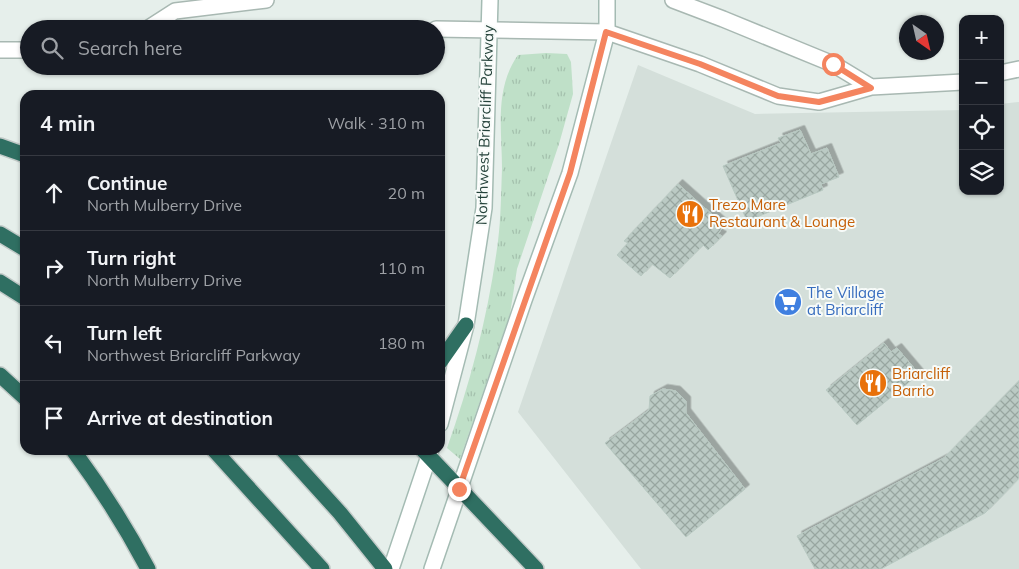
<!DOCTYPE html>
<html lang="en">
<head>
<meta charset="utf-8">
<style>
  body { margin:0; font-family:Mulish,sans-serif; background:#20242c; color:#f1f3f6 }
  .controls { position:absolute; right:15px; top:15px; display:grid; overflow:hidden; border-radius:10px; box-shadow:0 1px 4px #0004 }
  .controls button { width:45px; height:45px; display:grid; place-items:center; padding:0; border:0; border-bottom:1px solid #363941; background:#171b24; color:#f1f3f6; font:25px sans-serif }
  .compass { position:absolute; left:899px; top:15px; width:45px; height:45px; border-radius:50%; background:#171b24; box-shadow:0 1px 4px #0004; rotate:146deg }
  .stop { position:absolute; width:15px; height:15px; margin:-11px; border:4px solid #f4845f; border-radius:50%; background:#fff }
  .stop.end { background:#f4845f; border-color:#fff; box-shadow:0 1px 5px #0008 }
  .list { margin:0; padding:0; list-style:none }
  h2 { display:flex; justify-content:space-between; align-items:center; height:65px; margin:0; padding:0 20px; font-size:21px }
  h2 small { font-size:16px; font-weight:400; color:#9ea1a6 }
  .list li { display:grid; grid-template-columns:32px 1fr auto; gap:15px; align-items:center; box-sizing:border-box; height:75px; padding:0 20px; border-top:1px solid #363941 }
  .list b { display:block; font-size:19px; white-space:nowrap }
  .list p { margin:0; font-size:16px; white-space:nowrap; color:#9ea1a6 }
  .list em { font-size:16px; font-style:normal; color:#9ea1a6 }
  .icon { flex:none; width:28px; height:28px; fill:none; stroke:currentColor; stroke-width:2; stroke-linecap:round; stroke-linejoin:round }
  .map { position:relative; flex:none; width:1019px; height:569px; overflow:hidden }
  .search { position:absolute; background:#171b24; box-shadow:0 1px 4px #0004; left:20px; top:20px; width:425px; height:55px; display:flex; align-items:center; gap:12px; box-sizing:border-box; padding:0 18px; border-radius:28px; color:#9ea1a6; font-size:19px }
  .panel { position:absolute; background:#171b24; box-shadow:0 1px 4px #0004; left:20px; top:90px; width:425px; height:365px; border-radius:15px }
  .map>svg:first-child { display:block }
  .built { fill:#d4dfda }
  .grass { fill:url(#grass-tufts) }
  .building { fill:url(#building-cross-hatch); stroke:#b8c9c2; filter:url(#shadow) }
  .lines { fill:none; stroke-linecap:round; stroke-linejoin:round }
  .street-casing { stroke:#a8b8b2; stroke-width:18 }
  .secondary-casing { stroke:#a4bbb3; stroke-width:18 }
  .highway-casing { stroke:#c2cac8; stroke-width:18 }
  .street { stroke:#fff; stroke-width:15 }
  .secondary { stroke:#fff; stroke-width:15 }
  .highway { stroke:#2f6f62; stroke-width:15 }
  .route { stroke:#f4845f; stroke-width:6 }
  .labels { text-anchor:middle; stroke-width:4; stroke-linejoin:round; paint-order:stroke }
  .street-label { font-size:15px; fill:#24423a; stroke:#f7fbf9 }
  .food-label { font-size:15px; fill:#c56008; stroke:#f7fbf9; text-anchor:start }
  .shop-label { font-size:15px; fill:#366cbe; stroke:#f7fbf9; text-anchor:start }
</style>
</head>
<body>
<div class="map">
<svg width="1019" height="569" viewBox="0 0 1019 569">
  <defs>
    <pattern id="grass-tufts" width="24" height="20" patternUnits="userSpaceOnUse" patternTransform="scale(1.25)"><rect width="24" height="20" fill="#bfe0c8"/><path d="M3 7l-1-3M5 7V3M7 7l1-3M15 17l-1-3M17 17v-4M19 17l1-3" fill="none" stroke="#a4c1ad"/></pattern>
    <pattern id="building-cross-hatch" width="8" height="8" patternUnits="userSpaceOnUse" patternTransform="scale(1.25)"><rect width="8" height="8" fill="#bbcac4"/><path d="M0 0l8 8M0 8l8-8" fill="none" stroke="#98a6a0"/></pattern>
    <filter id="shadow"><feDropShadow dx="4.5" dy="-4.5" stdDeviation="0" flood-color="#0004"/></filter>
  </defs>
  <rect width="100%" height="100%" fill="#e6efeb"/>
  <path class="built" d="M638 65 755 114 963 110V191H1000V104L1019 102V569H641L518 412Z"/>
  <path class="grass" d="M546 53 567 54 571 62 573 94 559 144 517 269 510 314 460 459 447 448C471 381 489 312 498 241 501 218 501 193 502 169 502 130 494 89 518 55Z"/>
  <path class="building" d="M800 130 811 154 827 148 839 177 821 184 823 190 747 221 723 166 781 143 778 138Z
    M678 184 724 225 718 234 722 236 708 250 703 245 670 278 652 264 641 276 617 255 628 243 624 241Z
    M884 343 891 352 897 348 919 374 857 425 826 390Z
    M1019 381V478L985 513 881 569H815L797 536 944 458Z
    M663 389 676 391 686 401V413L745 489 686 537 605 443 649 410 650 396Z"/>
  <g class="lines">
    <defs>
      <path id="street" d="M673 0 723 19 833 64 871 87
        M147 29 175 11 266 0
        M301 29H418
        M436 29 607 32 700 64 778 96 819 102 871 87 963 82
        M0 50H29
        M1000 73 1019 69"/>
      <path id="secondary" d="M440 424 466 325 484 208 490 0
        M391 569 431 450
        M432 569 524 300 570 173 607 32V0"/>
      <path id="highway" d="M0 146 25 155
        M0 234 25 249
        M0 282 25 298
        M440 362 466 325
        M0 375 25 398
        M73 450C101 488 126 527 148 569
        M214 450 322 569
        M283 450 340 513 385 569
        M423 450 536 569"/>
    </defs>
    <use href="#street" class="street-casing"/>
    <use href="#secondary" class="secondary-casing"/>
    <use href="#highway" class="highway-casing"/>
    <use href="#street" class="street"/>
    <use href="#secondary" class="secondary"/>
    <use href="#highway" class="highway"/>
  </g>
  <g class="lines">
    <path class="route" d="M459 489 570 173 606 32 700 64 778 96 819 102 871 88 833 64"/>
  </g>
  <defs>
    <symbol id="restaurant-disc" viewBox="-11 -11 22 22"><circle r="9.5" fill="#e8710a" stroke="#f7fbf9"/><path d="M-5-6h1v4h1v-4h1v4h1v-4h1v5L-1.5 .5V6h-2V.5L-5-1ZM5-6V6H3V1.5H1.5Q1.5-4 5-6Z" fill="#fff"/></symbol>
    <symbol id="supermarket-disc" viewBox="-11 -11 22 22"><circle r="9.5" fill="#3f7fe0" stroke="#f7fbf9"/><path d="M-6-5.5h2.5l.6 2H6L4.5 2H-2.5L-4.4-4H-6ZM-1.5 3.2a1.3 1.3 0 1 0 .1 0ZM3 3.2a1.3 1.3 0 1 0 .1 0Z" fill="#fff"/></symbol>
  </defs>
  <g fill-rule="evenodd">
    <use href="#restaurant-disc" x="674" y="198" width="32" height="32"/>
    <use href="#supermarket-disc" x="772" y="286" width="32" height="32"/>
    <use href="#restaurant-disc" x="857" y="367" width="32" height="32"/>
  </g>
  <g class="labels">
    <g class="street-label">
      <text transform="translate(485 125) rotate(-88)" y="5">Northwest Briarcliff Parkway</text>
    </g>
    <g class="food-label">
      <text x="709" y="210">Trezo Mare<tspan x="709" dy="17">Restaurant &amp; Lounge</tspan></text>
      <text x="892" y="379">Briarcliff<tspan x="892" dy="17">Barrio</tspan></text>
    </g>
    <g class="shop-label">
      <text x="807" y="298">The Village<tspan x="807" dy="17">at Briarcliff</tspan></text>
    </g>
  </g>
</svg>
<div class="controls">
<button>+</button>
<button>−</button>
<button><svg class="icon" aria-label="locate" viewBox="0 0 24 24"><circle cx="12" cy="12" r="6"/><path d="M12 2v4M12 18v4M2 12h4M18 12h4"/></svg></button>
<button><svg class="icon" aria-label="layers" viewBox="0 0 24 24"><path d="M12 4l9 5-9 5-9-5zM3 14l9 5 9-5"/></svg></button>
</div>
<svg class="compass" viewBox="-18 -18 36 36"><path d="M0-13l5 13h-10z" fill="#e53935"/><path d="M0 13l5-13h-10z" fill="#9ea1a6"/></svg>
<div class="stop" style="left:833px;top:64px"></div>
<div class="stop end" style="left:459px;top:489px"></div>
<div class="search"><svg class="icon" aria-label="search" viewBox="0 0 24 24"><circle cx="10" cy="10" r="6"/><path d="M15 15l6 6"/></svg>Search here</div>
<section class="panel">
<h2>4 min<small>Walk · 310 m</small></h2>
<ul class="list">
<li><svg class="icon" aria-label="ahead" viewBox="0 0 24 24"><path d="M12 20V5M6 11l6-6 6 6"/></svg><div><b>Continue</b><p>North Mulberry Drive</p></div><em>20 m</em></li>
<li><svg class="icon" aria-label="right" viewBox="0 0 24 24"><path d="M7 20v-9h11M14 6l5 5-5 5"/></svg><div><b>Turn right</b><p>North Mulberry Drive</p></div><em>110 m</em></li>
<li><svg class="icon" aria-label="left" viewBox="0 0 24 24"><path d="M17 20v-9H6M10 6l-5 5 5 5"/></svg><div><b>Turn left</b><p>Northwest Briarcliff Parkway</p></div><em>180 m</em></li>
<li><svg class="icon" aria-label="arrive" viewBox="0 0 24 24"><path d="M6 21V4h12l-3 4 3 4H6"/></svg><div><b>Arrive at destination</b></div></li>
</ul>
</section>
</div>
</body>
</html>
